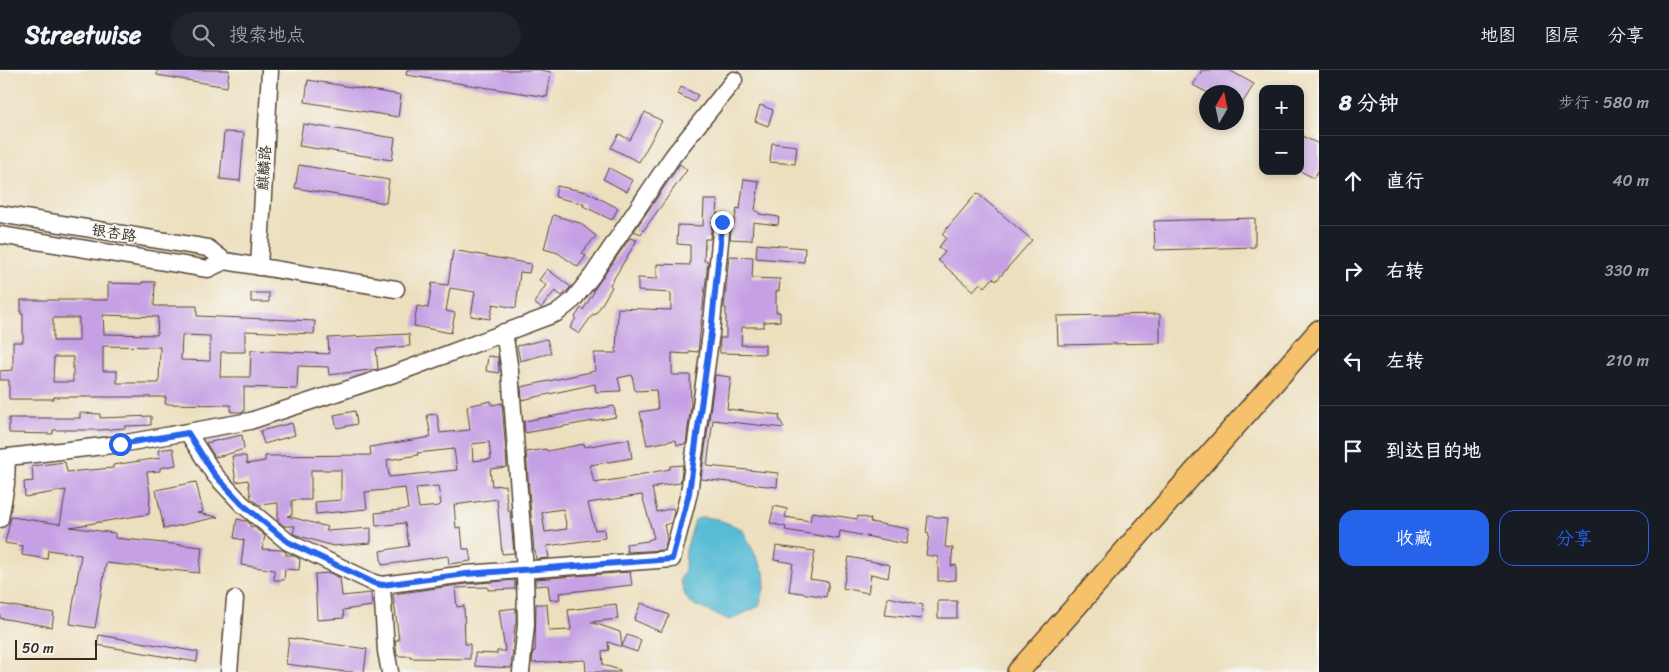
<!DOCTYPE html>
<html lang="zh">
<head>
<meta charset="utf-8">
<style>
  body { margin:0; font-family:Sriracha,"LXGW WenKai TC",sans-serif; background:#20242c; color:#f1f3f6 }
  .controls { position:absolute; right:15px; top:15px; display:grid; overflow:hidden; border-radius:10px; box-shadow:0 2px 8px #0003 }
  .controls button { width:45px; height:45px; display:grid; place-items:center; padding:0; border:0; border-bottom:1px solid #363941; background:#171b24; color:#f1f3f6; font:25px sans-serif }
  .compass { position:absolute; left:1199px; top:15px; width:45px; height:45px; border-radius:50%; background:#171b24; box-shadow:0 2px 8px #0003; rotate:9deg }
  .scale { position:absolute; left:15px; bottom:12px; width:82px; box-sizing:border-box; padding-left:5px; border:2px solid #3b2a1e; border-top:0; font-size:14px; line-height:18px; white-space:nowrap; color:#3b2a1e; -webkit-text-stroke:4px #f6f6f2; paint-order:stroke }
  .stop { position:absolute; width:15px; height:15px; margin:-11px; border:4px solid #2563eb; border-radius:50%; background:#fff }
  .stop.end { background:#2563eb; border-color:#fff; box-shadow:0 1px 5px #0008 }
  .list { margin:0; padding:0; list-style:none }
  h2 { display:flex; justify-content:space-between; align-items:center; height:65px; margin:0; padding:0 20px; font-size:21px }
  h2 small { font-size:16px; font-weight:400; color:#9ea1a6 }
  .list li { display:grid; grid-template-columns:32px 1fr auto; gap:15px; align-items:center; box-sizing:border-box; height:90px; padding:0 20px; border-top:1px solid #363941 }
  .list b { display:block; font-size:19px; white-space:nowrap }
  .list em { font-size:16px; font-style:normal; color:#9ea1a6 }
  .actions { display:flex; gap:10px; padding:15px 20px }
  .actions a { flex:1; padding:11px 0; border:1px solid #2563eb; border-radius:15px; text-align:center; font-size:18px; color:#2563eb }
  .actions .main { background:#2563eb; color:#fff }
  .icon { flex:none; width:28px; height:28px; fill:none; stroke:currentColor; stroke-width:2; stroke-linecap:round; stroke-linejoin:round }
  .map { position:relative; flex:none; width:1319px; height:602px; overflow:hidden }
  header { display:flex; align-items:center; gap:30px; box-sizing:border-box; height:70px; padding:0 25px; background:#171b24; border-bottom:1px solid #363941 }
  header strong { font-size:24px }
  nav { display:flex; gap:28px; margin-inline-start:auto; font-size:18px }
  .search { width:350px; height:45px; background:#20242c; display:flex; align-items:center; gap:12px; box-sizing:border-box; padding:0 18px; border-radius:28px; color:#9ea1a6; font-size:19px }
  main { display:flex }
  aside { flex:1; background:#171b24 }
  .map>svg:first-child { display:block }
  .water { fill:#58bcd6; stroke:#4a737a }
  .building { fill:#c6a0e4; fill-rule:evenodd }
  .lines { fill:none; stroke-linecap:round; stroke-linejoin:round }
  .minor-casing { stroke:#564536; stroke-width:19 }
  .major-casing { stroke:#564536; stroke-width:24 }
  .minor { stroke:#fff; stroke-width:16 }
  .major { stroke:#f5c16b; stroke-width:21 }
  .route { stroke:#2563eb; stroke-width:6 }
  .labels { text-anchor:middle; stroke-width:4; stroke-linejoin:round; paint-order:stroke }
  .street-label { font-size:15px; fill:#3b2a1e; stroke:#f6f6f2 }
</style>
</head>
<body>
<header>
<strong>Streetwise</strong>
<div class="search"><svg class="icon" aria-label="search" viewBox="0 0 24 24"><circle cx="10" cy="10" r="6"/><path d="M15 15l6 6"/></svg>搜索地点</div>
<nav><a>地图</a><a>图层</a><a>分享</a></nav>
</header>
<main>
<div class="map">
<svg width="1319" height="602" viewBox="0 0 1319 602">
  <rect width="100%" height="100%" fill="#f6f6f2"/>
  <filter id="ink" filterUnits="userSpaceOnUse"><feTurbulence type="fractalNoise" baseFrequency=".02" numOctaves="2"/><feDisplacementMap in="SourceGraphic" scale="10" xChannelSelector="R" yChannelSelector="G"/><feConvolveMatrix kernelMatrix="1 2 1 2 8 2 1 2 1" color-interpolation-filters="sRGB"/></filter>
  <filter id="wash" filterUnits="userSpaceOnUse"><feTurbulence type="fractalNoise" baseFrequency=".0096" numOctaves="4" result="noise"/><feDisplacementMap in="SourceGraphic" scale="20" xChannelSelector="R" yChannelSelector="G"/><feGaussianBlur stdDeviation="1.12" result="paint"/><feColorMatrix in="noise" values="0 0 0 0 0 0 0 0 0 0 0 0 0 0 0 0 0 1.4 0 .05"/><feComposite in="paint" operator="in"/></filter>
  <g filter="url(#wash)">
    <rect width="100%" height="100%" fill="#ecdfbd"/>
    <path class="water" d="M702 447 717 449 742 459 764 502 765 515 759 536 730 550 692 534 686 527 680 510 685 500 686 480 695 450Z"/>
    <g id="blocks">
      <path class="building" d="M157 0H229L227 17 157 5Z
        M407 0H540L551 2 547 27 406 5Z
        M1202 0H1229L1254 14 1236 44V22H1206L1193 15Z
        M308 10 401 25 398 47 305 32Z
        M681 17 698 25 694 32 678 24Z
        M760 35 773 40 768 56 755 51Z
        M645 42 662 51 639 92 611 78 619 64 630 70Z
        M303 54 395 68 392 90 299 76Z
        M224 62 244 63 240 111 220 109Z
        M1300 65 1319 74V99L1314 108 1300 101Z
        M772 73 797 76 795 94 770 92Z
        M680 94 687 100 641 164 634 161Z
        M299 95 389 110 386 133 295 118Z
        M609 98 632 110 627 122 603 109Z
        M744 109 759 111 755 141 759 142V144L779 147 778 155 753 152 752 170 730 169 732 154H734L737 138 740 139Z
        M557 116 587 122 618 138 612 150 583 136 584 134 555 127Z
        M977 123 1032 170 996 211 993 208 985 217 980 213 973 221 938 190 945 182 939 177 946 168 942 164Z
        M704 130H718L717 143 712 151 710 169H705L704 191H708L698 282 689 281V284L672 283V305H690L691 334 686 374 677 375 676 370 647 375 640 342 658 339 656 320 635 321 632 305 618 308 621 321 596 322 595 314 522 330 521 317 595 301 594 283H616L618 238 671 240V223L638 221V208L657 209V194L690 195V175L677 174 678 155 703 156Z
        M553 145 580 153 596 166 582 183 586 186 578 197 558 183 544 179Z
        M1255 148V177L1155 180 1154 151Z
        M630 168 637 170 610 215 612 217 599 239 595 245 593 244 579 264 570 258 576 248 575 247 581 238 583 240 594 222 593 221Z
        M757 174 805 178 804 192 756 188Z
        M453 180 531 194 529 203 520 202 516 238 493 234 490 249 471 246 475 222 450 218 446 241 455 243 451 263 414 256 417 236 428 238 432 213 448 215Z
        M729 186 753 187 752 208 780 209 779 221H776V242H780V251L764 252V257H742L741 275H765V284L720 283V268H726V238H724Z
        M547 199 571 217 562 226 555 221 541 238 534 233 546 215 539 210Z
        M142 212H155L154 236H197V246L315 251 314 264 245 261V282H221L220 307H250L251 280 329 284 328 268 409 264 410 276 376 279 378 299 329 305 328 297 298 296 297 319 244 317V342H231V335L165 334 166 327H54V329H9V310H0V301L13 300V272H23V244H21V230H108V213L142 214ZM103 245 158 247 157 265 104 264ZM53 248H79V271H53ZM182 265 210 266V291L181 290ZM103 276 160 277 159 313H117V301H103ZM54 287H73V312H53Z
        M251 223H269V232H251Z
        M1160 244V273L1058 275 1057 246Z
        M547 269 551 283 520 291 517 276Z
        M488 286 498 287 499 303 486 301Z
        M715 305 731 307 727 339 780 345 779 348 784 358 713 350 707 396 778 403 777 417 701 409Z
        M491 331 492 335 502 333 507 397 490 399 492 416 505 415 508 441H510L514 483 502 484 497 429 454 435 456 458 461 457 463 479H469L471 491 449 494 448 486 382 495 380 481 409 476 405 453 376 456 375 443 408 439 405 418 365 422 367 439 316 444 315 432 341 430V400H311V430H292V445L287 446 328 457 326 461 371 458V473L333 476 293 464 295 456H284L278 451V433L259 435 251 428 248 410 236 412 232 386H246L247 394 265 391V386L371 385 370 377 431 367 427 345 437 344 440 363 470 360 467 336ZM489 372 491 389 473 391 472 374ZM454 379 457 400 389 407 387 390 418 385 417 383ZM438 416 441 434 439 436 419 438 416 418Z
        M614 336 616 347 525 363 524 351Z
        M355 341 357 354 337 358 334 345Z
        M80 343 100 344V348L151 346V355L125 356V358L100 360H53V364L9 363V348H80Z
        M292 353 295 365 264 374 260 361Z
        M242 365 244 379 225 385 215 387 206 373Z
        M629 369 632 388 590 395 594 413 638 406V405L670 399V396L683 395 680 413 656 416V418H652L657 442 673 438 674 442 671 453 664 455 667 469 664 480 627 482 626 474 648 471V470L654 468 642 425 588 433 595 460 604 459 605 468 547 476 549 488 536 489 535 481H534L526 382 546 379 547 381 584 374 585 377ZM563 439 567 459 545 462 542 442Z
        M173 378 176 395 160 398V401L147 402 150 425 149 444 70 457 115 463V468L202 477 199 503 106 493 95 558 70 554 81 485 48 480 47 489 22 485 23 476 5 473 11 447 60 454 66 420 25 427 24 412 33 411 32 396 65 392 67 402 113 398V395L160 388 158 380Z
        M196 412 203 442 197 443 218 447 164 459 156 420Z
        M774 436 787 439 785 447 810 451 812 442 857 449 858 446 871 449 870 452 909 459 906 474 840 461 839 469 785 460 786 457 770 453Z
        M928 446 948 448 945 477 953 478 951 496 956 495V510L938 511V487L926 485 929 464 926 463Z
        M237 449 247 451 250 454V456L254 457 265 466 262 479 282 480 286 482V485H292L300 489 299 500 285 499 284 510H274V500L241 495 244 470 234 468Z
        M776 476 815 481 810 509 829 512 826 527 789 521 793 493 774 490Z
        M849 487 890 495 888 508 871 504 868 523 843 518Z
        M630 502 632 515 559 523 560 529 550 530 548 515 535 516V509Z
        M330 503 340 508 342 526 371 523 372 536 343 540 344 548 317 550 315 504Z
        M515 510V519L488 520V517L455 518 457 537 464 536 465 574H470V589L411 588V586H397L395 570H399L393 524 467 514Z
        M888 527 923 535 921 549 885 545Z
        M938 531H957V548H938Z
        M641 533 669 545 661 562 634 550Z
        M0 534 54 543 52 557 0 548Z
        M536 534H547L549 561 571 560 568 540 616 534 618 549 591 552 620 562 622 576 627 565 641 570 637 582 608 572 609 580 602 581 603 595 620 600V602H586L585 590 532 593 533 581H535Z
        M516 538V555H515L511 598 475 596V583L497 584V581H505L499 540Z
        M99 565 198 582 197 592 97 575Z
        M289 568 367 579 364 602H346L286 594Z"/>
    </g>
  </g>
  <g filter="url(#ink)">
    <use href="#blocks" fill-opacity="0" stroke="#564536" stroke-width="1"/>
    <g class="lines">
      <defs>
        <path id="minor" d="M0 144 208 178 225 191 396 219
          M0 165 208 199 225 191
          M259 197 270 0
          M504 262 510 301 525 500 526 555 521 602
          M188 363 214 404 242 434 288 472 374 513 382 515 386 581 390 602
          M0 388 120 374 250 351 397 303 557 243 573 230 592 206 673 86 734 10
          M0 449 6 414 7 387
          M382 515 466 504 672 489 689 423 711 263 722 152
          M229 602 235 529"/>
        <path id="major" d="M1018 602 1319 261"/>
      </defs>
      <use href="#minor" class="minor-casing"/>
      <use href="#major" class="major-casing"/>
      <use href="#minor" class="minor"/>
      <use href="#major" class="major"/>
    </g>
  </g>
  <g class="lines" filter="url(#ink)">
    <path class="route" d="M120 374 188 363 214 404 242 434 288 472 374 513 382 515 466 504 672 489 689 423 711 263 722 152"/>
  </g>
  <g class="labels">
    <g class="street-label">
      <text transform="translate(264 98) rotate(-86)" y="5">麒麟路</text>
      <text transform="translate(114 163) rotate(9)" y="5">银杏路</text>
    </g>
  </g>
</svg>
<div class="controls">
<button>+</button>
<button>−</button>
</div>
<svg class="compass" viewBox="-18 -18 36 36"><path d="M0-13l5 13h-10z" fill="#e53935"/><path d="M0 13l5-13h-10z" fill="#9ea1a6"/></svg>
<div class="scale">50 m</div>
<div class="stop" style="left:120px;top:374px"></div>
<div class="stop end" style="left:722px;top:152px"></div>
</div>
<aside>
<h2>8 分钟<small>步行 · 580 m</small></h2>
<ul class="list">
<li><svg class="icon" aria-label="ahead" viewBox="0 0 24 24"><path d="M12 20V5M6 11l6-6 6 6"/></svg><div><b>直行</b></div><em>40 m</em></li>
<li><svg class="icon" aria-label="right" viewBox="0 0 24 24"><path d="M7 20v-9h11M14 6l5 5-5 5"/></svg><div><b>右转</b></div><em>330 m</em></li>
<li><svg class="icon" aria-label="left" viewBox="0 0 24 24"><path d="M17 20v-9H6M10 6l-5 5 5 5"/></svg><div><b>左转</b></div><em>210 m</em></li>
<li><svg class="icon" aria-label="arrive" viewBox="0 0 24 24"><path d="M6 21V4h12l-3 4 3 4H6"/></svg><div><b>到达目的地</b></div></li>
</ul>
<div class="actions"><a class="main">收藏</a><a>分享</a></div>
</aside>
</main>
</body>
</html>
